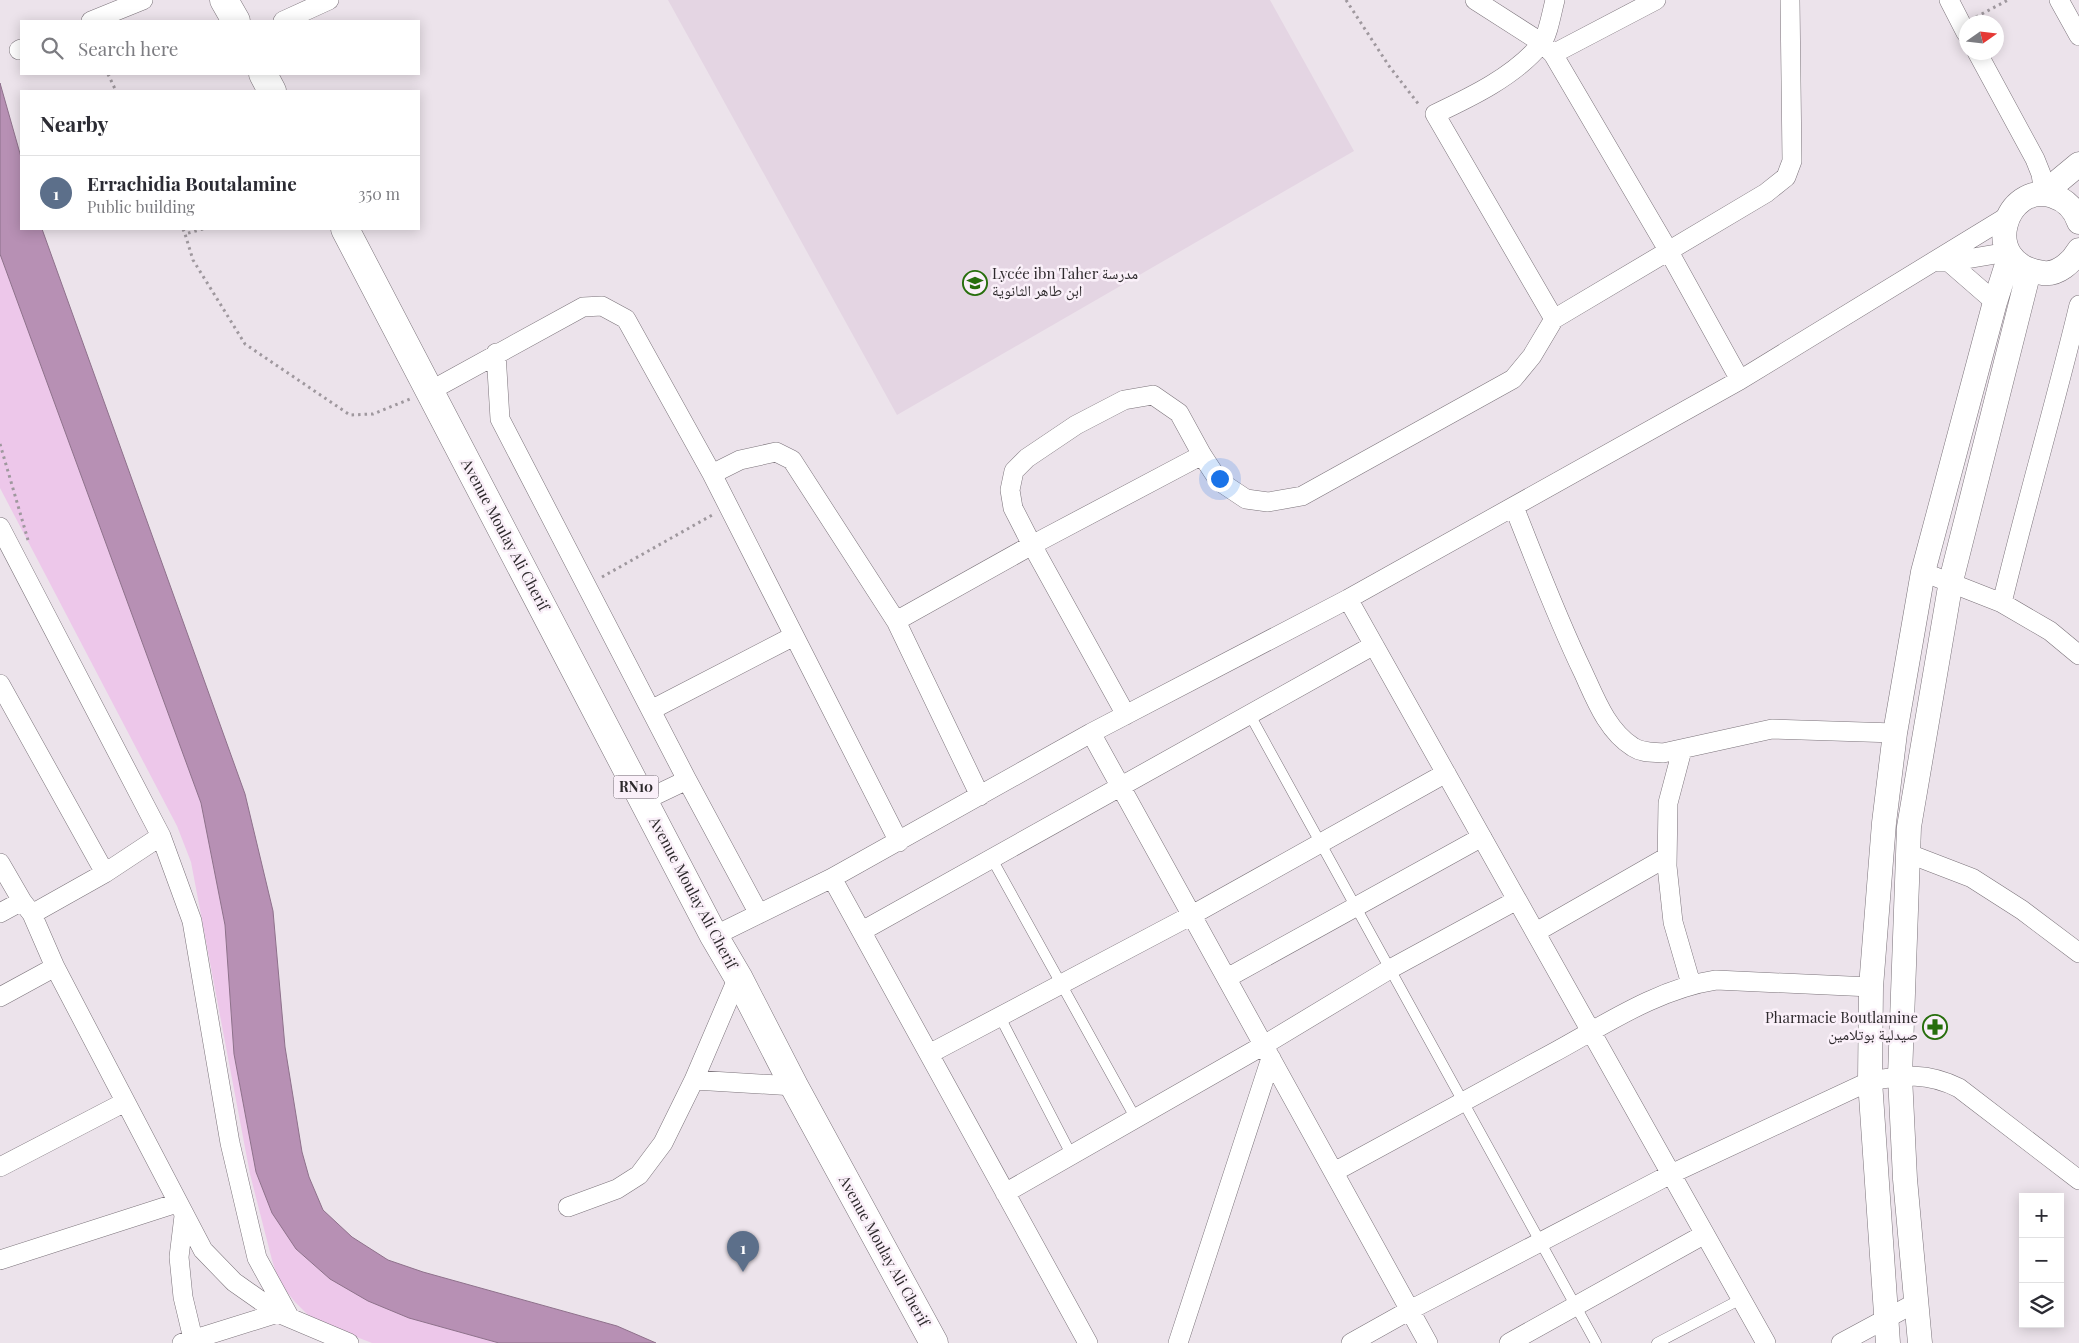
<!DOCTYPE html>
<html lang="en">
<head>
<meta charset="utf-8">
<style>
  body { margin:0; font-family:"Playfair Display","Noto Naskh Arabic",serif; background:#f7f7f7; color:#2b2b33 }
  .controls { position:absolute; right:15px; bottom:15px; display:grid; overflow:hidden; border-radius:0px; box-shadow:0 2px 12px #0003 }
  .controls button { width:45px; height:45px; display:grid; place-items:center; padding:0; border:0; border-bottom:1px solid #e1e1e2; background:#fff; color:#2b2b33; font:25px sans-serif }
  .compass { position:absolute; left:1959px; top:15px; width:45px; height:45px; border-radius:50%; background:#fff; box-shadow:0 2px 12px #0003; rotate:76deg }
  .you { position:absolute; left:1219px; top:478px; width:18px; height:18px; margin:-12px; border:4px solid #fff; border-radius:50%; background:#1a73e8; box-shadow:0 0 0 8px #1a73e833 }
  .badge { display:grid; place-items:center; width:32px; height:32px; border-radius:50%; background:#0b8043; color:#fff; font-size:16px; font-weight:700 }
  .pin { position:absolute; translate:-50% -41px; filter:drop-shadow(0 1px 2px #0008) }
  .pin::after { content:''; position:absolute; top:26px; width:18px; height:15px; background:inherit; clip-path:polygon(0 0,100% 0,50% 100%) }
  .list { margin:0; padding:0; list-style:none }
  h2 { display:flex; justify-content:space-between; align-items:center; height:65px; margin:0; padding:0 20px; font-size:21px }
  h2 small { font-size:16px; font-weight:400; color:#7c7c81 }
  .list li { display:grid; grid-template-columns:32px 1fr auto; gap:15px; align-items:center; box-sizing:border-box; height:75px; padding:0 20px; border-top:1px solid #e1e1e2 }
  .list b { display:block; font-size:19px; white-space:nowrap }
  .list p { margin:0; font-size:16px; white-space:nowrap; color:#7c7c81 }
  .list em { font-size:16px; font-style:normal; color:#7c7c81 }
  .icon { flex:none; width:28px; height:28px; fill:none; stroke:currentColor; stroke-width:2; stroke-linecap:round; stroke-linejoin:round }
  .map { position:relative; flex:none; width:2079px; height:1343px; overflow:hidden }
  .search { position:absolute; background:#fff; box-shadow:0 2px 12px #0003; left:20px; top:20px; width:400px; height:55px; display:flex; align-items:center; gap:12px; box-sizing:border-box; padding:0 18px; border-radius:0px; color:#7c7c81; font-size:19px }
  .panel { position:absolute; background:#fff; box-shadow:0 2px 12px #0003; left:20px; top:90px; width:400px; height:140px; border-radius:0px }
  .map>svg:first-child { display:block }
  .built { fill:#e4d5e3 }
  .green { fill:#edc7ea }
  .water { fill:#b790b4; stroke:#8e718b }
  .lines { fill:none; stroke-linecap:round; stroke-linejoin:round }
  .service-casing { stroke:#7b737a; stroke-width:11 }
  .minor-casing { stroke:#7b737a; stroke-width:20 }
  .tertiary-casing { stroke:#7b737a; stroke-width:25 }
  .primary-casing { stroke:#7b737a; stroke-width:29 }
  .path { stroke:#9f989e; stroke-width:3; stroke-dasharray:2.5 4; stroke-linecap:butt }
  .service { stroke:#fff; stroke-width:10 }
  .minor { stroke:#fff; stroke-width:19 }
  .tertiary { stroke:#fff; stroke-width:24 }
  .primary { stroke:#fff; stroke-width:28 }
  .labels { text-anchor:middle; stroke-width:5; stroke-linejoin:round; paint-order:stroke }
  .shield { fill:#faf0f9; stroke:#6a656a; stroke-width:1 }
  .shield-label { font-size:14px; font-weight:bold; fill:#2d292c }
  .poi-label { font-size:15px; fill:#2d292c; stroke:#faf0f9; text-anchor:start }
  .street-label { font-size:15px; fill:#2d292c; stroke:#faf0f9 }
</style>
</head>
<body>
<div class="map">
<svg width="2079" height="1343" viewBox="0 0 2079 1343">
  <rect width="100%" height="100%" fill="#ece3eb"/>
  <path class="built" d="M668 0H1270L1354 151 897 415Z"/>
  <path class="green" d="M0 254 201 803 225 925 234 1054 256 1172 272 1213 296 1249 330 1279 368 1301 409 1318 499 1343H372L313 1320 295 1302 279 1282 272 1260 250 1174 191 862 177 826 0 488Z"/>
  <path class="water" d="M0 83 21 157V229H42L245 794 273 911 285 1047 302 1152 309 1177 323 1210 352 1237 388 1260 423 1272 617 1326 656 1343H499L409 1318 368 1301 330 1279 296 1249 272 1213 256 1172 234 1054 225 925 201 803 0 254Z"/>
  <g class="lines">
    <defs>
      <path id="service" d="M1250 715 1596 1343
        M992 859 1136 1119
        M1000 1017 1072 1156
        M1657 1343 1741 1299"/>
      <path id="minor" d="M1475 0 1542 43 1553 54 1668 250 1740 380
        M1949 0 1966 33
        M2059 0 2079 36
        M91 21 143 0
        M283 21 329 0
        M19 50 21 49
        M1977 52 2035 159 2041 174 2044 193
        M1553 54 1656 0
        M1938 262H1949L2008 252
        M1949 262 1995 302
        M1554 319 1435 114C1471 97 1515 76 1541 44 1548 36 1552 11 1555 0
        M496 353 500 419 687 780
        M430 391 583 307 602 306 626 319 712 474 899 842
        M712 474 740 460 776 452 792 460 896 621 980 796
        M1514 507C1536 562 1557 618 1583 672 1595 698 1607 731 1633 747 1642 753 1653 752 1663 753L1772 729 1895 733
        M0 527 161 836 192 921 230 1143 257 1258 290 1318
        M1923 572 2002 603 2050 631 2079 655
        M1348 599 1766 1343
        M2002 603C2026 503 2055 405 2079 305
        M896 621 1032 545 1202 455
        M0 684 105 873
        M651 710 794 636
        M1126 715 1032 545 1013 508 1010 490 1014 471 1027 458 1076 425 1124 400 1153 395 1179 413 1202 455 1219 481 1246 499 1268 502 1302 496 1513 379 1532 356 1554 319 1766 193 1786 177 1792 161 1790 0
        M1091 733 1428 1343
        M1682 750 1668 803 1667 866 1673 922 1691 984
        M643 801 687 780 759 914
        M1907 853 1972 878 2022 910 2079 953
        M0 863 22 901 32 914 55 967 203 1250 234 1282 278 1313 349 1343
        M832 878 1088 1343
        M0 913 22 901
        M32 914 105 873 161 836
        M862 931 1374 645
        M1536 932 1667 857
        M714 936 832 878 1091 733 1348 599 1740 380 2008 216
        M1227 978 1482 837
        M0 997 55 967
        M929 1054 1192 915 1446 773
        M694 1080 794 1086
        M0 1167 125 1102
        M1334 1172C1406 1133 1478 1094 1551 1054 1603 1026 1656 989 1716 980L1871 987
        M1005 1193 1264 1045 1390 969 1517 900
        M568 1207 617 1189 639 1175 663 1143 694 1080 738 977
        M184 1216 179 1257 183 1297 194 1343
        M0 1260 177 1203
        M182 1343 278 1313
        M1178 1343 1271 1058
        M1351 1343 1410 1310 1671 1174 1870 1081C1904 1075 1927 1072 1959 1088L2079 1180
        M1509 1343 1705 1234
        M1841 1343 1917 1302"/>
      <path id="tertiary" d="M2044 193 2079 164
        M2079 222C2075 210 2066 200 2053 196 2006 180 1977 264 2043 273 2058 275 2072 262 2079 250
        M1888 1343 1870 1081 1871 987 1884 823 1895 733 1923 572 1995 302 2010 255
        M1920 1343 1905 1179 1900 1076 1909 827 1951 581 2029 271"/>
      <path id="primary" d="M224 0 236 21
        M263 74 272 91
        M345 229 714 936 738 977 794 1086 934 1343"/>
    </defs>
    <use href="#service" class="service-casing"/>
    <use href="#minor" class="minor-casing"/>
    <use href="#tertiary" class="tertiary-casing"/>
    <use href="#primary" class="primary-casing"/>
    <path class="path" d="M1346 0 1389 66 1420 106
      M1976 17 2008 0
      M108 74 116 91
      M183 229 185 234
      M203 229 185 234 193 260 245 344 350 415 373 414 410 399
      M0 444 28 540
      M602 577 714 514"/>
    <use href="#service" class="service"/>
    <use href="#minor" class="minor"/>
    <use href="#tertiary" class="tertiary"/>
    <use href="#primary" class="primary"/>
  </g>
  <defs>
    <symbol id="school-ring" viewBox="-11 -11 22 22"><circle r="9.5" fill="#faf0f9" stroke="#276e0c" stroke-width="1.5"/><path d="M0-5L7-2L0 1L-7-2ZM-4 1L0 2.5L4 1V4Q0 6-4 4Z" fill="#276e0c"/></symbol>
    <symbol id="pharmacy-ring" viewBox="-11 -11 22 22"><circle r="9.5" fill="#faf0f9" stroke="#276e0c" stroke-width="1.5"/><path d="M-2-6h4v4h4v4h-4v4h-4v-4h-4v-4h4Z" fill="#276e0c"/></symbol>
  </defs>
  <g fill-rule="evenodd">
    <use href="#school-ring" x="961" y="269" width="28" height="28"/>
    <use href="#pharmacy-ring" x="1921" y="1013" width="28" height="28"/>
  </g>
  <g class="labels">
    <rect class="shield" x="613.5" y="775.5" width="45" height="23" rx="4"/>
    <g class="shield-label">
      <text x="636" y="792">RN10</text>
    </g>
    <g class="poi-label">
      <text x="992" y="279">Lycée ibn Taher مدرسة<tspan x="992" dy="17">ابن طاهر الثانوية</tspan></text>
      <text x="1918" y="1023" text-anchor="end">Pharmacie Boutlamine<tspan x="1918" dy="17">صيدلية بوتلامين</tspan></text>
    </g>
    <g class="street-label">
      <text transform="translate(505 535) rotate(62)" y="5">Avenue Moulay Ali Cherif</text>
      <text transform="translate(693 893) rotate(62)" y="5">Avenue Moulay Ali Cherif</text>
      <text transform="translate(884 1251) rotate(61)" y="5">Avenue Moulay Ali Cherif</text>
    </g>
  </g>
</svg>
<div class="controls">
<button>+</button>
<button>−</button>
<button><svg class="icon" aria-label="layers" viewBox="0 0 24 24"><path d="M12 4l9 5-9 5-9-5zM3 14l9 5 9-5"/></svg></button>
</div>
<svg class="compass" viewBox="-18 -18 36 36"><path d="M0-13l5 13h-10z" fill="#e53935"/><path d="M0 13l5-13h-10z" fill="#7c7c81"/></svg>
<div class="you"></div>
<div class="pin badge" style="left:743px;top:1272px;background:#5c6f8a">1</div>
<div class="search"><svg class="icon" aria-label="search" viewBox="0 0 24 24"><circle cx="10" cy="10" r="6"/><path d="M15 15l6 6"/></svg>Search here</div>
<section class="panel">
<h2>Nearby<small></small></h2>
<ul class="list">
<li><span class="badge" style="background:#5c6f8a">1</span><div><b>Errachidia Boutalamine</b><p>Public building</p></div><em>350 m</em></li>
</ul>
</section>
</div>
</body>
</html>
